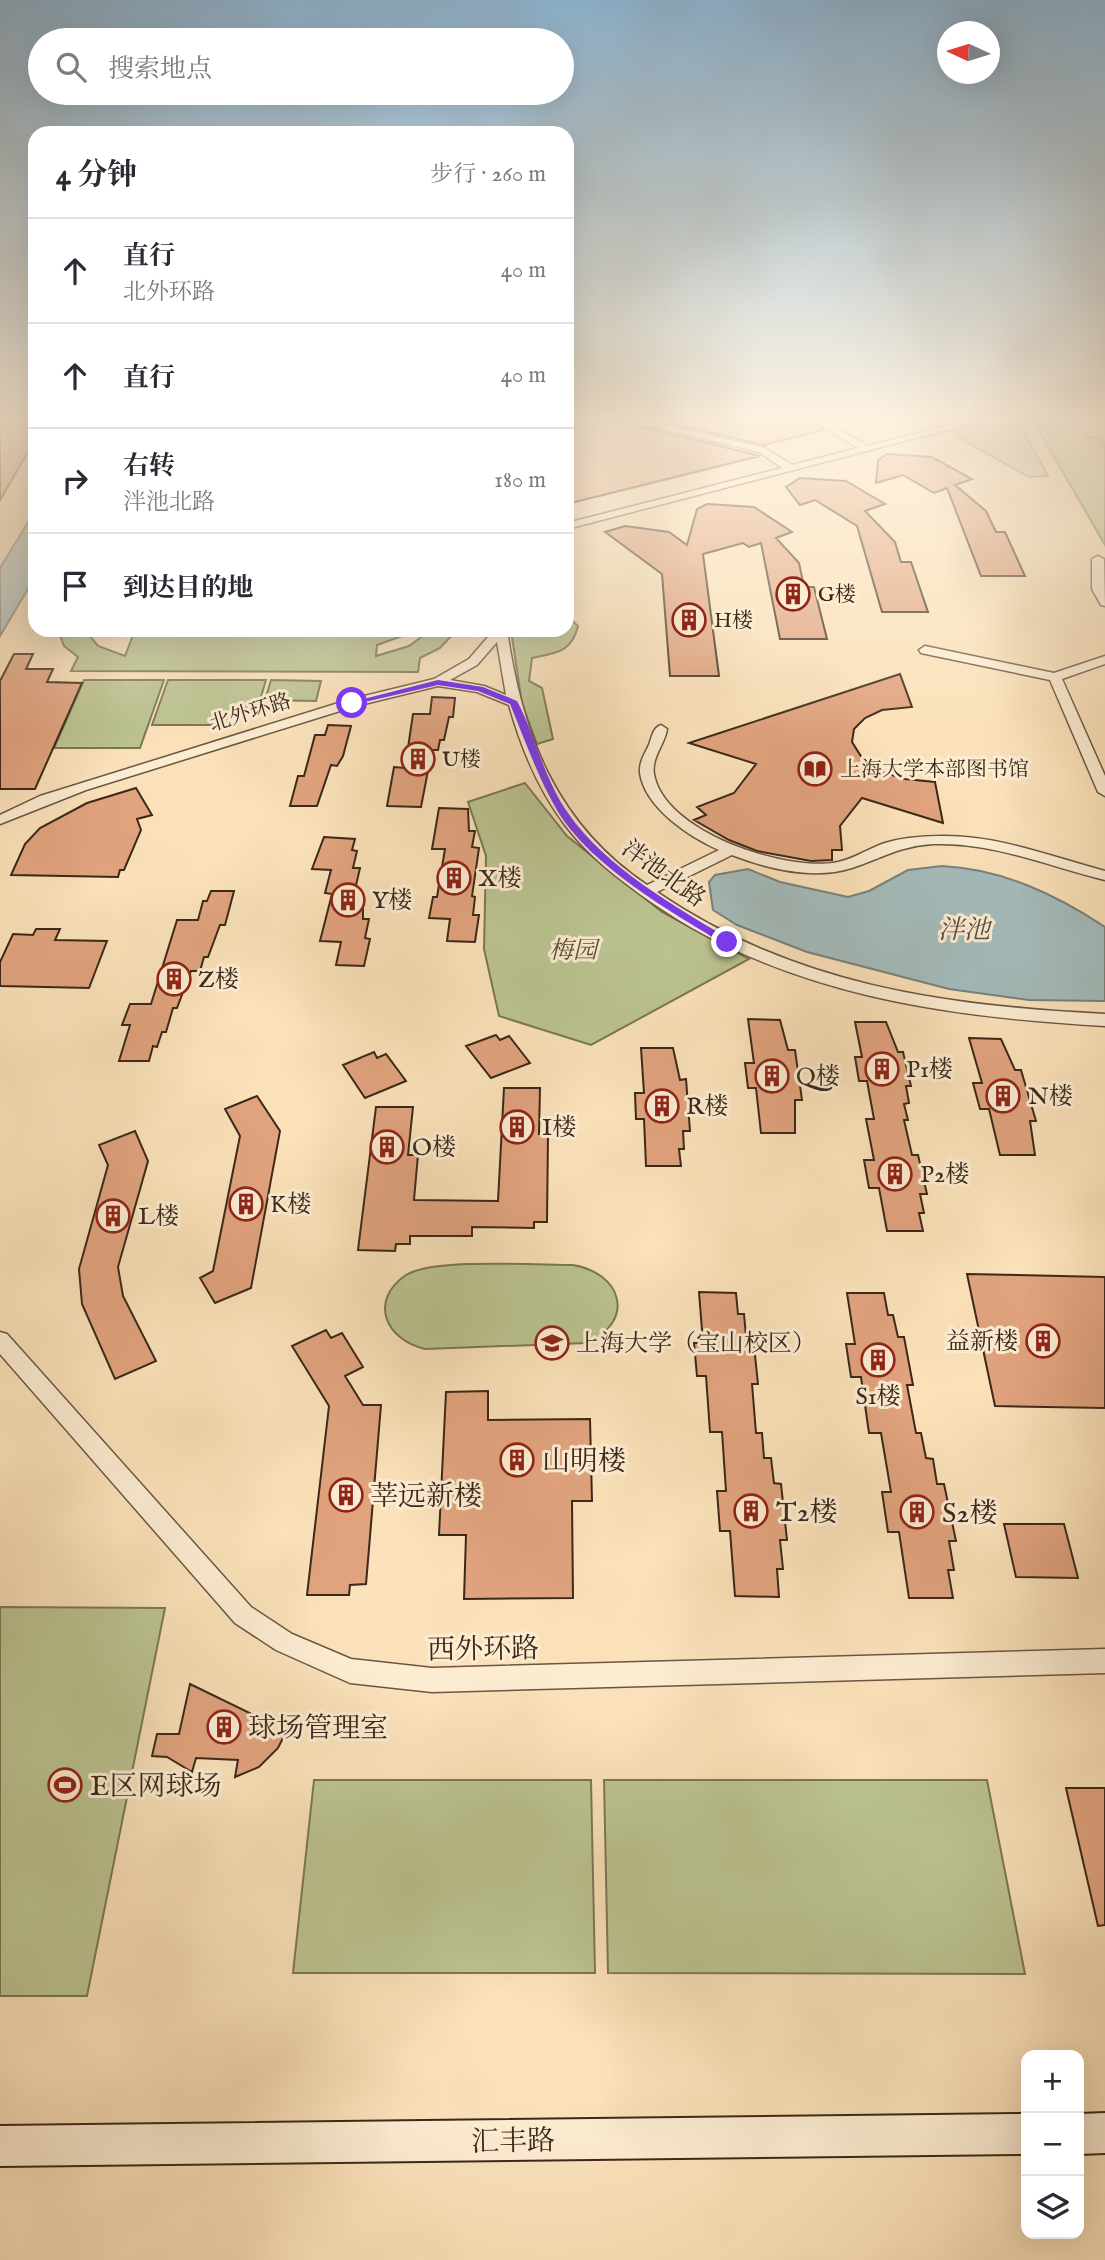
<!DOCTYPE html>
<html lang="zh">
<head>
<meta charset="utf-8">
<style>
  body { margin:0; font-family:"IM FELL English","Noto Serif SC",serif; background:#f2f2f3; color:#2b2b33 }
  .controls { position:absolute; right:21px; bottom:21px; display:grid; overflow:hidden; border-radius:14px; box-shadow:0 7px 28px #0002 }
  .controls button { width:63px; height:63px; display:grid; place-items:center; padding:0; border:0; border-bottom:2px solid #e1e1e2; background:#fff; color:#2b2b33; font:35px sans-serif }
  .compass { position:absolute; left:937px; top:21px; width:63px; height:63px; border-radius:50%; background:#fff; box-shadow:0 7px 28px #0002; rotate:274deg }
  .stop { position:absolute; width:21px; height:21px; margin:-16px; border:5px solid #7c3aed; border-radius:50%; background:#fff }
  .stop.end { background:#7c3aed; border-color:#fff; box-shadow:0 2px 7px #0008 }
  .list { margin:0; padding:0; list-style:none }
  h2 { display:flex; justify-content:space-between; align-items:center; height:91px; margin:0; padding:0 28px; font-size:30px }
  h2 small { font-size:23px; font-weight:400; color:#7c7c81 }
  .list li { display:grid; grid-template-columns:46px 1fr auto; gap:21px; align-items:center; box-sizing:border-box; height:105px; padding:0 28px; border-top:2px solid #e1e1e2 }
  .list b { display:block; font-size:26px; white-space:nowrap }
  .list p { margin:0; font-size:23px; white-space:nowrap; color:#7c7c81 }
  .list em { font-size:23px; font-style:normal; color:#7c7c81 }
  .icon { flex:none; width:38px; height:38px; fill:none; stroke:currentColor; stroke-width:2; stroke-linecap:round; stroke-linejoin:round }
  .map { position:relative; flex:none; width:1105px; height:2260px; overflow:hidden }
  .search { position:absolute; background:#fff; box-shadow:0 7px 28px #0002; left:28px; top:28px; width:546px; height:77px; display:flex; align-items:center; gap:18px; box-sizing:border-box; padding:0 24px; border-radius:38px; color:#7c7c81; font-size:26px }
  .panel { position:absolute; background:#fff; box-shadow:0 7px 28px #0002; left:28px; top:126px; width:546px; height:511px; border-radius:21px }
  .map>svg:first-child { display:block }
  .green { fill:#bbc391; stroke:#7b7656; stroke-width:2 }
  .water { fill:#a4bbbb; stroke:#7a807b; stroke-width:2 }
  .building { fill:#e0a37e; stroke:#3b281a; stroke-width:2 }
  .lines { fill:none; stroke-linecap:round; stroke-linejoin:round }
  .street-casing { stroke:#6b5642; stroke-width:3 }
  .secondary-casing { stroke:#3b281a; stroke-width:4 }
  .street { fill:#fcecd2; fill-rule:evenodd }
  .secondary { fill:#fcecd2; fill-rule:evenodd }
  .route { fill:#7c3aed }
  .labels { text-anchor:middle; stroke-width:6; stroke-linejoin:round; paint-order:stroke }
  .far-poi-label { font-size:21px; fill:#3b281a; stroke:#fcecd2; text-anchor:start }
  .far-street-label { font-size:21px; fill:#3b281a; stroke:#fcecd2 }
  .street-label { font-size:24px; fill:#3b281a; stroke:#fcecd2 }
  .poi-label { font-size:24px; fill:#3b281a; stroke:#fcecd2; text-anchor:start }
  .park-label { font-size:24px; font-style:italic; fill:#5b4f38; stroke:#fcecd2 }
  .water-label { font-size:26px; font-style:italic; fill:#554d42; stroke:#fcecd2 }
  .near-poi-label { font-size:28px; fill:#3b281a; stroke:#fcecd2; text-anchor:start }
  .near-street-label { font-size:28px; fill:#3b281a; stroke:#fcecd2 }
</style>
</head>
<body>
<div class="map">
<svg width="1105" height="2260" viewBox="0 0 1105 2260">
  <rect width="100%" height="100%" fill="#fae1b9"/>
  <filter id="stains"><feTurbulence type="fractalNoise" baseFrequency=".00286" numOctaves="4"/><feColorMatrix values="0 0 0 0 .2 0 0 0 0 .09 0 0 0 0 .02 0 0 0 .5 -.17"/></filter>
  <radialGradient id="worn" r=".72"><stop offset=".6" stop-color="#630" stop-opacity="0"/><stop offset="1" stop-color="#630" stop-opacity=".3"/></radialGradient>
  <path class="green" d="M1078 416 1071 424 1089 437H1095L1105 442V545L1031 417Z
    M1003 420 1021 427 1048 476 1029 477 956 436V430Z
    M567 616 578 626C572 652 556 653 532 658L529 681 542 688 553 739 537 744 522 704 511 630H567Z
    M58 630H85L98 646 125 656 135 630H419L377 645 376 656 409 646 431 630H457L440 648 420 658 418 672 71 671 78 657 64 646Z
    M84 680H164L140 748H54Z
    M168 680H266L258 707 238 708 233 725H152Z
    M271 680 321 681 316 701 265 700Z
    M525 783 567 836 662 912 749 959 591 1045 499 1016 484 949 486 856 468 802Z
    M573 1265C621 1273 637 1320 587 1343L425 1349C386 1340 368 1301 406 1275 433 1258 537 1265 573 1265Z
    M0 1607 165 1608 87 1996H0Z
    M314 1780H591L595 1973H293Z
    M604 1780H987L1025 1974 608 1973Z"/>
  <path class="water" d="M35 511V577L0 636V568Z
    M942 866C1002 869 1055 894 1105 927V1001L1029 1000 949 989 807 952 737 925 713 910 709 882 715 875 748 869 780 882 848 897 869 891 908 870Z"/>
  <path class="building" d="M0 416H35V447H31L0 500Z
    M567 416H585L655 430 760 456 567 504Z
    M664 416H803L823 430 764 445 660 421Z
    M887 454 932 457 972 479 955 485 986 511 996 532H1005L1025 576H981L947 488 934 493 903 475 876 483 878 460Z
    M800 478 846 481 885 504 865 511 895 542 901 562H911L928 612H882L857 526 815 500 800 505 786 487Z
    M707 504 754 507 792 532 776 538 799 563 804 587H814L827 639H780L761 543 749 547 743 543 703 554 719 676H670L662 574 605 532 625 526 669 532 687 545 697 509Z
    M14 654H33L26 669H53L47 682 82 683 35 789H0V681Z
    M900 674 912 707 882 710 865 718 854 729 852 742 864 761 882 772 905 779 935 782 943 823 862 798 840 826 842 850H832V860L811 861 757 851 729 840 694 820 706 815 697 807 734 793 756 764 689 743Z
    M432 697 455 698 453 717H449L444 740H440L438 750H432L421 807 387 806 394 767 405 768 413 714H430Z
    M328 725 351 726 343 756 337 766 331 765 317 806H290L298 776H304L315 735H325Z
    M136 788 152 815 137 819 141 830 124 870H120L118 877 11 875 25 844 40 828 87 803Z
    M439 808 468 809 469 831H475L472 847 479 848 472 896 475 897 473 915H479L475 942 447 941 450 919 429 918 433 897H437L445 849H432Z
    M324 837 355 839 352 850 357 851 353 868H360L354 894H363V919H369L365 938 370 939 364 966 336 965 341 942 320 941 332 894 325 893 331 870 312 869Z
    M211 891H234L225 925H220L208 957H204L200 971H191L177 1008H173L166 1032H162L157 1047 153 1046 149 1061H119L130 1025H122L130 1004H151L177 920H198L203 901H207Z
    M36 929H60L55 940 107 941 89 988 0 986V962L13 934 33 935Z
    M748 1019 780 1020 788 1050H795L802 1100H795V1133H761L756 1088H748L745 1063H754Z
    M855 1022H886L898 1052H903L911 1086H906L909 1103 904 1104 908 1120H904L912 1155H918L927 1194H920L924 1213H919L923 1231H887L879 1188H869L864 1160H874L866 1119H874L867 1081H859L855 1057H862Z
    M496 1035 500 1040 509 1036 530 1063 491 1078 466 1046Z
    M969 1038 1001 1039 1015 1070H1021L1036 1121H1030L1035 1155H1000L989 1109H980L973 1083H982Z
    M641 1048H673L680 1080 686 1079 690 1131H683L684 1149H679L681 1166H646L644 1119H636L635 1093H644Z
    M374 1052 377 1058 386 1054 406 1081 365 1098 343 1065Z
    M504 1088H540L539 1134 548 1135 547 1222H534V1228L472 1227V1236H410V1244H396L395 1251 358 1250 376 1107H413L408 1155H418L414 1200 498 1201Z
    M257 1096 280 1131 251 1288 215 1303 200 1278 213 1271 240 1136 225 1109Z
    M135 1131 148 1161 118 1267 123 1296 156 1361 115 1379 82 1304 79 1269 108 1165 99 1145Z
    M967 1274 1105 1277V1408L995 1406Z
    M699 1292 736 1293 738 1314H744L746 1336H753L758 1384H752L756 1433H762L764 1458H771L774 1483 781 1484 787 1540H780L783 1569H777L779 1597 735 1596 730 1531H720L717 1491H726L722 1432H710L706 1376H697L694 1343H703Z
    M847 1293H884L888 1315H893L898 1337H904L913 1385H907L916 1433H921L926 1458 933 1459 937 1484H944L956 1541H949L954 1570H948L953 1598H909L899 1532H888L882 1492H891L881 1433H869L861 1377H851L846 1344H855Z
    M326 1330 331 1338 342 1333 363 1367 345 1376 363 1405H381L366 1584 350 1585 349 1595H307L329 1406 292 1346Z
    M488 1391V1420L590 1419 592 1501H572L573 1598 464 1599 466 1535H439L446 1392Z
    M1004 1524H1064L1078 1578 1016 1577Z
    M190 1684 268 1722 266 1733 285 1734 278 1748 259 1767 235 1777 238 1760 196 1758 192 1772 167 1757 152 1756 157 1734H179Z
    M1066 1788H1105V1925L1098 1926Z"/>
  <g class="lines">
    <defs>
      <path id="street" d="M608 416H625L765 448 792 465 858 448 805 416H816L868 446 985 416H1001L567 529V523L782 468 759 452Z
        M1098 556 1104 559 1105 606 1101 605 1092 589V559Z
        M494 630H507C522 735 556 824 647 885L719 850C690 837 645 808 640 773 639 763 644 755 648 747 652 739 652 728 661 725L667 729C665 744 651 758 654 774 664 832 782 870 833 863 850 861 866 850 882 844 902 837 924 836 945 836 1000 836 1053 857 1105 871V880C1048 866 993 842 933 844 900 846 882 858 852 868 814 880 768 869 732 855L657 892C793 985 944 1006 1105 1014V1026C946 1017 785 995 651 902 620 880 588 856 565 825 538 789 521 748 509 705L477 692 438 686 356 706 86 790 0 824V815L40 796 348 700 434 679 469 659ZM497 642 506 695 484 686 450 680 477 665Z
        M925 646 1054 673 1105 656V664L1062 679 1105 776V796L1098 792 1050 680 921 653 919 650Z
        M0 1332 7 1334 251 1607 292 1634 351 1659 432 1668 1105 1649V1673L432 1692 350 1683 276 1650 235 1623 0 1354Z"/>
      <path id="secondary" d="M1105 2113V2153L1079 2154V2114Z
        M1026 2114V2154L0 2166V2126Z"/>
    </defs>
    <use href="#street" class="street-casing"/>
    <use href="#secondary" class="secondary-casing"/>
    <use href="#street" class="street"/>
    <use href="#secondary" class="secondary"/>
  </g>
  <linearGradient id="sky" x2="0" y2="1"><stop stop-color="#8db7d6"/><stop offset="0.57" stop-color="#fdf2e0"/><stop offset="1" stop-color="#fdf2e0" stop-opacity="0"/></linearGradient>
  <rect width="1105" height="732" fill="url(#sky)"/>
  <path class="route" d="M438 680 483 687 517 701C536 737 544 779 568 813 605 867 676 907 731 940V944H724C671 912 591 866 558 812 538 778 525 740 510 704L478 691 438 685 352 705 348 703Z"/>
  <defs>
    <symbol id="building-ring" viewBox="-11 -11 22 22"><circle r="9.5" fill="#fcecd2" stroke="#8f2418" stroke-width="1.5"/><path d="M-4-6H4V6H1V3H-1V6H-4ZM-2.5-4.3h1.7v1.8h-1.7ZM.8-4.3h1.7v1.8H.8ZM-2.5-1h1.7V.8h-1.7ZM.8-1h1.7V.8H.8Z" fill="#8f2418"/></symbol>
    <symbol id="library-ring" viewBox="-11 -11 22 22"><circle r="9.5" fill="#fcecd2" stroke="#8f2418" stroke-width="1.5"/><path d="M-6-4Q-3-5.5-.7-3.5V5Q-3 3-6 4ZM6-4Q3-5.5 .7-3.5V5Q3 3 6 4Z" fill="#8f2418"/></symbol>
    <symbol id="university-ring" viewBox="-11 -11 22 22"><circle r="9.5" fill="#fcecd2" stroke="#8f2418" stroke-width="1.5"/><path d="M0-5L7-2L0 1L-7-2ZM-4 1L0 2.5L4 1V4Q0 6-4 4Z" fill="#8f2418"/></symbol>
    <symbol id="stadium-ring" viewBox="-11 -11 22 22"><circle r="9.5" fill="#fcecd2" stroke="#8f2418" stroke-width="1.5"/><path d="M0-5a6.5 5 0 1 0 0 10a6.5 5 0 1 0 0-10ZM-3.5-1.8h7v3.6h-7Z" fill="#8f2418"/></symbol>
  </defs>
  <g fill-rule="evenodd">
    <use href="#building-ring" x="774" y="575" width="38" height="38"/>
    <use href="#building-ring" x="670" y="601" width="38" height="38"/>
    <use href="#building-ring" x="399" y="740" width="38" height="38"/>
    <use href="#library-ring" x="796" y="750" width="38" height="38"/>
    <use href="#building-ring" x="435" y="859" width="38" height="38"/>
    <use href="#building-ring" x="329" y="881" width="38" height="38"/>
    <use href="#building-ring" x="155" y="960" width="38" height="38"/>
    <use href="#building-ring" x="863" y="1050" width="38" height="38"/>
    <use href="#building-ring" x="753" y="1057" width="38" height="38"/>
    <use href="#building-ring" x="984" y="1077" width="38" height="38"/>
    <use href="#building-ring" x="643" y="1087" width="38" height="38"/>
    <use href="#building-ring" x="498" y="1108" width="38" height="38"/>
    <use href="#building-ring" x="368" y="1128" width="38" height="38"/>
    <use href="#building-ring" x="876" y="1155" width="38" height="38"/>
    <use href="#building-ring" x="227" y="1185" width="38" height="38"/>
    <use href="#building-ring" x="94" y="1197" width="38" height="38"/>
    <use href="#building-ring" x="1024" y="1322" width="38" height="38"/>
    <use href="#university-ring" x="533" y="1324" width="38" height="38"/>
    <use href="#building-ring" x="859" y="1341" width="38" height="38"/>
    <use href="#building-ring" x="498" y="1441" width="38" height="38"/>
    <use href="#building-ring" x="327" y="1476" width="38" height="38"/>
    <use href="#building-ring" x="732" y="1492" width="38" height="38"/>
    <use href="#building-ring" x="898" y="1493" width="38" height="38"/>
    <use href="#building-ring" x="205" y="1708" width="38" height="38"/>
    <use href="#stadium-ring" x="46" y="1766" width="38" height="38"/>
  </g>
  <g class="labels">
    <g class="far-poi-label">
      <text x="818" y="601">G楼</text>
      <text x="714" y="627">H楼</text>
      <text x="442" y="766">U楼</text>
      <text x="840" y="776">上海大学本部图书馆</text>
    </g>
    <g class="far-street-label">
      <text transform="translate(250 712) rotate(-17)" y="7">北外环路</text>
    </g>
    <g class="street-label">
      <text transform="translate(664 873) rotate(36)" y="8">泮池北路</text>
    </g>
    <g class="poi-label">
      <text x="478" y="886">X楼</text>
      <text x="372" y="908">Y楼</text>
      <text x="198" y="987">Z楼</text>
      <text x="906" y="1077">P1楼</text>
      <text x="796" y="1084">Q楼</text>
      <text x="1028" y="1104">N楼</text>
      <text x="686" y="1114">R楼</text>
      <text x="542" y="1135">I楼</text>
      <text x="412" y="1155">O楼</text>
      <text x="920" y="1182">P2楼</text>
      <text x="270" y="1212">K楼</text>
      <text x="138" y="1224">L楼</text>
      <text x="1018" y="1349" text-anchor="end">益新楼</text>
      <text x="576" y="1351">上海大学（宝山校区）</text>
      <text x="878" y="1404" text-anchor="middle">S1楼</text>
    </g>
    <g class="park-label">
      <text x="573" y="958">梅园</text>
    </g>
    <g class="water-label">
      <text x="964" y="938">泮池</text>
    </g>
    <g class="near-poi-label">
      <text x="542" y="1470">山明楼</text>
      <text x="370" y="1505">莘远新楼</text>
      <text x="776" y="1521">T2楼</text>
      <text x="942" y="1522">S2楼</text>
      <text x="248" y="1737">球场管理室</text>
      <text x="90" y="1795">E区网球场</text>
    </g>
    <g class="near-street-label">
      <text transform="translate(483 1648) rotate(-1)" y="10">西外环路</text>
      <text transform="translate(513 2140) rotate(-1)" y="10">汇丰路</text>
    </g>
  </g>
  <rect width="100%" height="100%" filter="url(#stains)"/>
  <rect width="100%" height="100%" fill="url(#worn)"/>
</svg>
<div class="controls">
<button>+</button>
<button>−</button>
<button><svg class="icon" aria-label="layers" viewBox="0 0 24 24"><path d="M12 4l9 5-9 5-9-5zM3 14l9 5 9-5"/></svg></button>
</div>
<svg class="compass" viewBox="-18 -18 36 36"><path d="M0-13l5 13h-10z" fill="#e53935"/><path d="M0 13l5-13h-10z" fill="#7c7c81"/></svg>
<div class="stop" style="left:352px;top:703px"></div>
<div class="stop end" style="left:727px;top:942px"></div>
<div class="search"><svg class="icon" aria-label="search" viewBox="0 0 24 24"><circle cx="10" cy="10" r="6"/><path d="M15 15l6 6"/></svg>搜索地点</div>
<section class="panel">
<h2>4 分钟<small>步行 · 260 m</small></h2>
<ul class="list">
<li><svg class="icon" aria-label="ahead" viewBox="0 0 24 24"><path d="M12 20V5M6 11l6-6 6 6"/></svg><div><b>直行</b><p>北外环路</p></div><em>40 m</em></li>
<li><svg class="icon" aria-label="ahead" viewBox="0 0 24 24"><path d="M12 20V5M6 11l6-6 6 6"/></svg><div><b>直行</b></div><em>40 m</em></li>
<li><svg class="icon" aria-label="right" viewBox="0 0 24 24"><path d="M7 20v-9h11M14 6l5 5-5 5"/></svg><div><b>右转</b><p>泮池北路</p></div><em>180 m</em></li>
<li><svg class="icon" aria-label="arrive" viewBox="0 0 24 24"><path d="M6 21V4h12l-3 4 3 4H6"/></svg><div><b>到达目的地</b></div></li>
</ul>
</section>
</div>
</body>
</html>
